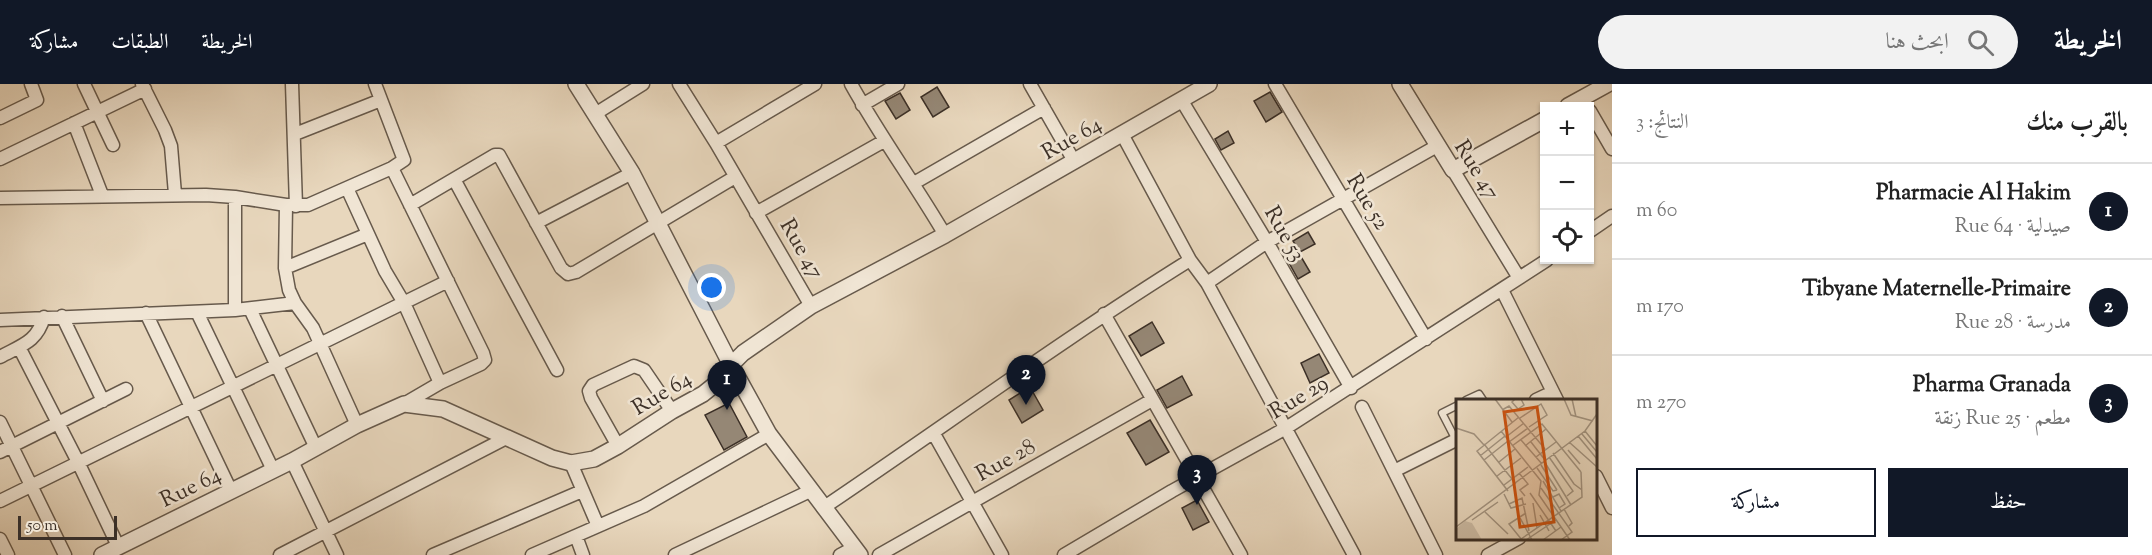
<!DOCTYPE html>
<html lang="ar">
<head>
<meta charset="utf-8">
<style>
  body { margin:0; font-family:"Sorts Mill Goudy",Amiri,serif; background:#f2f2f2; color:#222; direction:rtl }
  .controls { position:absolute; right:18px; top:18px; display:grid; overflow:hidden; border-radius:0px; box-shadow:0 2px 4px #0004 }
  .controls button { width:54px; height:54px; display:grid; place-items:center; padding:0; border:0; border-bottom:2px solid #e0e0e0; background:#fff; color:#222; font:30px sans-serif }
  .scale { position:absolute; left:18px; bottom:15px; width:99px; box-sizing:border-box; padding-left:6px; border:3px solid #3c3027; border-top:0; font-size:16px; line-height:21px; white-space:nowrap; color:#3c3027; -webkit-text-stroke:4px #f0e5d4; paint-order:stroke }
  .you { position:absolute; left:712px; top:204px; width:21px; height:21px; margin:-15px; border:4px solid #fff; border-radius:50%; background:#1a73e8; box-shadow:0 0 0 9px #1a73e833 }
  .badge { display:grid; place-items:center; width:39px; height:39px; border-radius:50%; background:#111827; color:#fff; font-size:20px; font-weight:700 }
  .pin { position:absolute; translate:-50% -50px; filter:drop-shadow(0 2px 3px #0008) }
  .pin::after { content:''; position:absolute; top:32px; width:21px; height:18px; background:inherit; clip-path:polygon(0 0,100% 0,50% 100%) }
  .list { margin:0; padding:0; list-style:none }
  h2 { display:flex; justify-content:space-between; align-items:center; height:78px; margin:0; padding:0 24px; font-size:26px }
  h2 small { font-size:20px; font-weight:400; color:#767676 }
  .list li { display:grid; grid-template-columns:39px 1fr auto; gap:18px; align-items:center; box-sizing:border-box; height:96px; padding:0 24px; border-top:2px solid #e0e0e0 }
  .list b { display:block; font-size:22px; white-space:nowrap }
  .list p { margin:0; font-size:20px; white-space:nowrap; color:#767676 }
  .list em { font-size:20px; font-style:normal; color:#767676 }
  .actions { display:flex; gap:12px; padding:18px 24px }
  .actions a { flex:1; padding:14px 0; border:2px solid #111827; border-radius:0px; text-align:center; font-size:21px; color:#111827 }
  .actions .main { background:#111827; color:#fff }
  .icon { flex:none; width:33px; height:33px; fill:none; stroke:currentColor; stroke-width:2; stroke-linecap:round; stroke-linejoin:round }
  .map { position:relative; flex:none; width:1612px; height:471px; overflow:hidden; direction:ltr }
  header { display:flex; align-items:center; gap:36px; box-sizing:border-box; height:84px; padding:0 30px; background:#111827; color:#fff }
  header strong { font-size:28px }
  nav { display:flex; gap:33px; margin-inline-start:auto; font-size:21px }
  .search { width:420px; height:54px; background:#f2f2f2; display:flex; align-items:center; gap:15px; box-sizing:border-box; padding:0 21px; border-radius:33px; color:#767676; font-size:22px }
  main { display:flex }
  aside { flex:1; background:#fff }
  .map>svg:first-child { display:block }
  .building { fill:#958775; stroke:#3c3027; stroke-width:1.5 }
  .lines { fill:none; stroke-linecap:round; stroke-linejoin:round }
  .service-casing { stroke:#675a4c; stroke-width:9 }
  .minor-casing { stroke:#675a4c; stroke-width:15 }
  .tertiary-casing { stroke:#675a4c; stroke-width:18 }
  .service { stroke:#f0e5d4; stroke-width:6 }
  .minor { stroke:#f0e5d4; stroke-width:12 }
  .tertiary { stroke:#f0e5d4; stroke-width:15 }
  .labels { text-anchor:middle; stroke-width:5; stroke-linejoin:round; paint-order:stroke }
  .street-label { font-size:22px; fill:#3c3027; stroke:#f0e5d4 }
  .inset-road { fill:none; stroke:#a39481; stroke-width:1.5 }
  .view { fill:#ce5310; fill-opacity:0.15; stroke:#ce5310; stroke-width:3 }
  .inset-edge { fill:none; stroke:#3c3027; stroke-width:3 }
</style>
</head>
<body>
<header>
<strong>الخريطة</strong>
<div class="search"><svg class="icon" aria-label="search" viewBox="0 0 24 24"><circle cx="10" cy="10" r="6"/><path d="M15 15l6 6"/></svg>ابحث هنا</div>
<nav><a>الخريطة</a><a>الطبقات</a><a>مشاركة</a></nav>
</header>
<main>
<aside>
<h2>بالقرب منك<small>النتائج: 3</small></h2>
<ul class="list">
<li><span class="badge">1</span><div><b>Pharmacie Al Hakim</b><p>صيدلية · Rue 64</p></div><em>60 m</em></li>
<li><span class="badge">2</span><div><b>Tibyane Maternelle-Primaire</b><p>مدرسة · Rue 28</p></div><em>170 m</em></li>
<li><span class="badge">3</span><div><b>Pharma Granada</b><p>مطعم · Rue 25 زنقة</p></div><em>270 m</em></li>
</ul>
<div class="actions"><a class="main">حفظ</a><a>مشاركة</a></div>
</aside>
<div class="map">
<svg width="1612" height="471" viewBox="0 0 1612 471">
  <rect width="100%" height="100%" fill="#e8d7bd"/>
  <filter id="stains"><feTurbulence type="fractalNoise" baseFrequency=".00333" numOctaves="4"/><feColorMatrix values="0 0 0 0 .2 0 0 0 0 .09 0 0 0 0 .02 0 0 0 .5 -.17"/></filter>
  <radialGradient id="worn" r=".72"><stop offset=".6" stop-color="#630" stop-opacity="0"/><stop offset="1" stop-color="#630" stop-opacity=".3"/></radialGradient>
  <path class="building" d="M937 3 949 23 933 33 921 13Z
    M1270 8 1282 28 1266 38 1254 17Z
    M900 9 910 26 896 35 885 17Z
    M1228 47 1234 59 1221 66 1215 55Z
    M1308 148 1315 160 1300 168 1293 157Z
    M1300 171 1310 188 1298 195 1288 177Z
    M1152 238 1164 259 1141 272 1129 252Z
    M1319 270 1329 289 1310 299 1301 279Z
    M1182 292 1192 311 1167 324 1157 306Z
    M1030 303 1043 326 1022 339 1009 316Z
    M729 319 747 353 724 366 705 331Z
    M1150 336 1169 368 1146 381 1127 349Z
    M1197 416 1209 438 1193 446 1182 424Z"/>
  <g class="lines">
    <defs>
      <path id="service" d="M1466 316 1479 310 1483 316
        M1456 356 1442 329 1458 321"/>
      <path id="minor" d="M84 0 113 61
        M142 0 165 46 171 62 175 110
        M292 0 296 122
        M679 0 716 59 811 222
        M851 0C880 52 915 100 945 151
        M1030 0 1074 77
        M1275 0 1426 255
        M1182 17 1267 158 1351 304
        M862 21 898 0
        M1590 27 1612 65
        M595 30 643 0
        M0 34 37 16 31 0
        M74 39 102 111
        M295 50 381 16
        M1122 50 1190 176 1207 199 1354 471
        M716 59 815 0
        M0 75 145 5
        M392 84 483 269 485 276 481 280 440 299 404 320
        M1453 86 1519 194
        M454 95 557 286
        M914 99 1044 24
        M347 104 385 187 404 219 440 299
        M235 113V226
        M0 114 206 111 235 113 286 121H308L392 84 404 76 375 0
        M286 121 285 184 289 206 295 219 313 244 357 341
        M410 121 495 71H499L561 184 568 190 576 188 735 93
        M756 129 884 57
        M536 139 632 89
        M1590 147 1612 132
        M285 184 368 150
        M1207 199 1267 158 1437 62
        M1502 206 1557 316
        M250 225 316 364
        M197 228 273 386
        M146 229 231 407
        M1104 230 1241 471
        M62 232 103 317
        M0 236 235 226 295 219
        M19 263 78 378 118 462
        M0 273C22 261 37 258 44 233
        M1536 316 1553 308
        M1362 323 1436 471
        M0 338 65 471
        M934 350 1002 471
        M618 362 591 314 589 307 593 301 634 282 644 286 672 327
        M0 368 126 305
        M292 377 337 471
        M571 379 598 442
        M1394 387 1458 355
        M1596 392 1612 424
        M0 417 448 197
        M823 424C946 341 1065 254 1190 176
        M576 452 583 471
        M0 455 8 471
        M280 471 508 353
        M433 471 582 407
        M532 471 644 422 769 350
        M675 471 810 407
        M840 471 855 463
        M879 471 1152 316
        M1064 471 1172 407 1286 344 1547 176
        M1488 471 1519 454"/>
      <path id="tertiary" d="M576 0 632 89 731 281 769 350 860 471
        M1400 0 1453 86 1544 36
        M1568 22 1608 0
        M102 471 292 377 357 341 404 320 443 325 552 374 571 379 594 375 618 362 672 327 703 310 723 294 731 281 743 269 811 222 945 151 1209 0"/>
    </defs>
    <use href="#service" class="service-casing"/>
    <use href="#minor" class="minor-casing"/>
    <use href="#tertiary" class="tertiary-casing"/>
    <use href="#service" class="service"/>
    <use href="#minor" class="minor"/>
    <use href="#tertiary" class="tertiary"/>
  </g>
  <g class="labels">
    <g class="street-label">
      <text transform="translate(1071 53) rotate(-30)" y="8">Rue 64</text>
      <text transform="translate(1478 85) rotate(58)" y="8">Rue 47</text>
      <text transform="translate(1369 117) rotate(59)" y="8">Rue 52</text>
      <text transform="translate(1286 149) rotate(60)" y="8">Rue 53</text>
      <text transform="translate(803 164) rotate(60)" y="8">Rue 47</text>
      <text transform="translate(661 308) rotate(-31)" y="8">Rue 64</text>
      <text transform="translate(1298 312) rotate(-31)" y="8">Rue 29</text>
      <text transform="translate(1005 375) rotate(-29)" y="8">Rue 28</text>
      <text transform="translate(190 402) rotate(-26)" y="8">Rue 64</text>
    </g>
  </g>
  <g transform="translate(1456 315)">
    <rect width="141" height="141" fill="#e8d7bd"/>
    <path d="M9 122 16 124 26 141H0V130Z" fill="#cbbba4"/>
    <path class="inset-road" d="M39 0 56 23M59 0 56 3 62 10 68 6 65 0M108 0 115 16 137 22M116 0 120 18M46 11 53 7 89 50M64 19 85 5 91 16 73 28M0 29 18 35 28 46M45 32 85 82 83 96 114 141M129 32 141 47M126 35 141 53M122 37 141 60M50 38 68 24M65 41 86 65M53 43 72 29M75 43 89 61M113 43 141 68M28 45 60 85M56 47 86 25 125 73M69 47 90 30M112 51 124 65M97 54 118 85 126 91M24 57 49 37M80 58 100 43M93 58 117 92 111 97M28 61 52 42M88 62 115 106M43 63 59 50M85 66 101 91M81 69 97 92 101 91M63 74 72 85 64 91 69 97M41 77 65 59M87 82 105 112M48 86 72 68M85 89 116 133 105 141M52 92 21 52 63 18M74 94 100 132M48 95 55 109 70 105M97 98 103 95 109 105 103 109M77 104 81 129M53 105 66 99 73 132M108 110 116 124 113 127M29 113 52 135M84 116 93 132M63 117 76 141M16 121 42 103M0 128 129 32 141 15M65 140 126 98 125 73M66 141 53 125 70 114M70 141 100 121M87 141 105 128"/>
    <path class="view" d="M81 8 98 123 64 128 48 13Z"/>
    <rect width="141" height="141" class="inset-edge"/>
  </g>
  <rect width="100%" height="100%" filter="url(#stains)"/>
  <rect width="100%" height="100%" fill="url(#worn)"/>
</svg>
<div class="controls">
<button>+</button>
<button>−</button>
<button><svg class="icon" aria-label="locate" viewBox="0 0 24 24"><circle cx="12" cy="12" r="6"/><path d="M12 2v4M12 18v4M2 12h4M18 12h4"/></svg></button>
</div>
<div class="scale">50 m</div>
<div class="you"></div>
<div class="pin badge" style="left:727px;top:326px">1</div>
<div class="pin badge" style="left:1026px;top:321px">2</div>
<div class="pin badge" style="left:1197px;top:421px">3</div>
</div>
</main>
</body>
</html>
